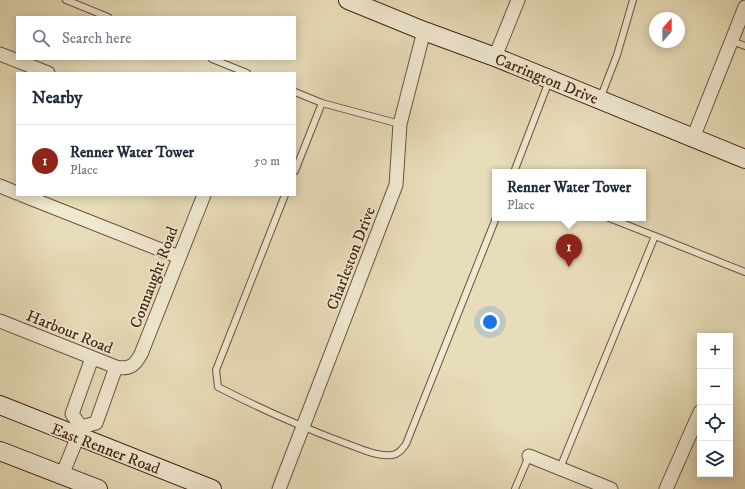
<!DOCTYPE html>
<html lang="en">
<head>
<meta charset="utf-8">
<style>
  body { margin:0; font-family:"IM FELL DW Pica",serif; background:#f6f6f7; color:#1f2937 }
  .controls { position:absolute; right:12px; bottom:12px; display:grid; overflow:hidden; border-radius:0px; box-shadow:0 2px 10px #0003 }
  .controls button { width:36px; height:36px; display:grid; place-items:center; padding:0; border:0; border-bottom:1px solid #e0e1e3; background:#fff; color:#1f2937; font:20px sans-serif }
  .compass { position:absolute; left:649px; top:12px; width:36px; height:36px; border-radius:50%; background:#fff; box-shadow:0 2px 10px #0003; rotate:21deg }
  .you { position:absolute; left:490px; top:322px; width:14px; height:14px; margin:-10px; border:3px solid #fff; border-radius:50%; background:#1a73e8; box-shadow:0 0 0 6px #1a73e833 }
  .badge { display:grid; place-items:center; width:26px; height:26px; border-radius:50%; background:#8f2418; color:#fff; font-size:13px; font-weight:700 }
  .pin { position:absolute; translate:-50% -33px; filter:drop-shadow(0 1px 2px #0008) }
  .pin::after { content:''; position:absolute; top:21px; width:14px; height:12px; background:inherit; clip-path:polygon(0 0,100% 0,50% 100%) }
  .popup { position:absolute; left:492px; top:169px; width:154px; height:52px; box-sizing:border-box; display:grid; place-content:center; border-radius:0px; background:#fff; filter:drop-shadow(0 1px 3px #0005); font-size:13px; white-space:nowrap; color:#747a83 }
  .popup b { font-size:15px; color:#1f2937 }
  .popup::after { content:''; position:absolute; left:50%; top:100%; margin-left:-8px; border:8px solid transparent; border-top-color:#fff }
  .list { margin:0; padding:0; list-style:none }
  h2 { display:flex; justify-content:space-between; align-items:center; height:52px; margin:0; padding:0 16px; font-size:17px }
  h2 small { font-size:13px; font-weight:400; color:#747a83 }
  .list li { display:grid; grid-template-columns:26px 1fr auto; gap:12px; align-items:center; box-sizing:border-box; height:72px; padding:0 16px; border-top:1px solid #e0e1e3 }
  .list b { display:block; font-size:15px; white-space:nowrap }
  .list p { margin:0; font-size:13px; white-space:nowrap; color:#747a83 }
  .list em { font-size:13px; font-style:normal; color:#747a83 }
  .icon { flex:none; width:22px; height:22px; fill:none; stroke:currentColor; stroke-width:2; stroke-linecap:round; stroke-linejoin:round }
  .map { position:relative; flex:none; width:745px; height:489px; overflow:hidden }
  .search { position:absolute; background:#fff; box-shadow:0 2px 10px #0003; left:16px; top:16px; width:280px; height:44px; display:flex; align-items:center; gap:10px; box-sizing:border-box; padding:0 14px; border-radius:0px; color:#747a83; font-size:15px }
  .panel { position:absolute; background:#fff; box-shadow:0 2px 10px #0003; left:16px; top:72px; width:280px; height:124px; border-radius:0px }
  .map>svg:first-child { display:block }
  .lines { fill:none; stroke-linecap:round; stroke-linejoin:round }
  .lane-casing { stroke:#6d523c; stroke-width:8 }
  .street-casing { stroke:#6d523c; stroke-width:15 }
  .secondary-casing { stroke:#442312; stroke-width:20 }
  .lane { stroke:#f0e9d2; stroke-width:6 }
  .street { stroke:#f0e9d2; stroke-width:13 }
  .secondary { stroke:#f0e9d2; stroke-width:18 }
  .labels { text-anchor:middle; stroke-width:3.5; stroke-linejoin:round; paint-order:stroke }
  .street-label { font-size:16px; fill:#442312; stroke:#f0e9d2 }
</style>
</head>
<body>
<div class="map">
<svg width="745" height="489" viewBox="0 0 745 489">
  <rect width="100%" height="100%" fill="#e8ddb9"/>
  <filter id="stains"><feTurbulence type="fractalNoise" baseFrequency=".005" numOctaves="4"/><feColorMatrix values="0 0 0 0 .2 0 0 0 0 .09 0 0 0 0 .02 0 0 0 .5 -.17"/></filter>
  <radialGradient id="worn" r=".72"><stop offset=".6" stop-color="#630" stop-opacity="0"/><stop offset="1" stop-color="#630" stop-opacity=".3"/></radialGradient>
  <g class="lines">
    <defs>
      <path id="lane" d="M66 0 108 17
        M732 41 745 46
        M212 59 247 73
        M295 92 322 103
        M600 99 617 55 633 0
        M295 171 322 103 400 124
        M514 172 549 81
        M285 195 216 370 218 387C259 408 299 426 342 442 357 447 376 457 392 455 399 454 402 449 406 444L496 218
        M655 236 745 272
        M560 468 655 236 609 218
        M515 489 529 456"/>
      <path id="street" d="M0 54 48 73
        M495 57 518 0
        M693 138 745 7
        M0 186 17 193
        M22 195 179 257
        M0 321 116 367C130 370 135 365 141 354L204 195
        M81 427 72 414 92 358
        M81 427 96 423 116 367
        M529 456 611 489
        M62 475 81 429
        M279 489 396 185 400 124 424 31
        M666 489 700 412"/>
      <path id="secondary" d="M348 0 424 31 495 57 745 159
        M0 405 212 489
        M0 451 98 489"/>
    </defs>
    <use href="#lane" class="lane-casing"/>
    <use href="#street" class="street-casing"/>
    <use href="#secondary" class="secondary-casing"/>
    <use href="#lane" class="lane"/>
    <use href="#street" class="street"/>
    <use href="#secondary" class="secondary"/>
  </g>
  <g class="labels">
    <g class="street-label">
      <text transform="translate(547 78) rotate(22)" y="6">Carrington Drive</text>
      <text transform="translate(350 258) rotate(-69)" y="6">Charleston Drive</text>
      <text transform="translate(153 277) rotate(-69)" y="6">Connaught Road</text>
      <text transform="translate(70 331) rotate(22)" y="6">Harbour Road</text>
      <text transform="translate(106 448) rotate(21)" y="6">East Renner Road</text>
    </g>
  </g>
  <rect width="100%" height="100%" filter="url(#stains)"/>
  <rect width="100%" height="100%" fill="url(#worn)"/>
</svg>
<div class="controls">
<button>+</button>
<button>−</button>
<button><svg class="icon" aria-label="locate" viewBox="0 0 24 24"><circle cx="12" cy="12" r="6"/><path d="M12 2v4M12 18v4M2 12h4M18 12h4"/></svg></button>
<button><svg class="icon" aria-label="layers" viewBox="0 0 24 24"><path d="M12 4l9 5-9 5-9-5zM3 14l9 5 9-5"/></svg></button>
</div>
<svg class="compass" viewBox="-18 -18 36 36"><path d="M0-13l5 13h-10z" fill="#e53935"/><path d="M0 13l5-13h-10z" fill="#747a83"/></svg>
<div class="you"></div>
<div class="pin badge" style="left:569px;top:267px">1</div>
<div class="popup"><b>Renner Water Tower</b>Place</div>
<div class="search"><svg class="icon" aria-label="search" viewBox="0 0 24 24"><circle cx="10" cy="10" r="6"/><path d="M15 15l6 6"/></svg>Search here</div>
<section class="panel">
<h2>Nearby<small></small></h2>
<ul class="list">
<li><span class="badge">1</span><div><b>Renner Water Tower</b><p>Place</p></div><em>50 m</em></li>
</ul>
</section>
</div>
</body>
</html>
